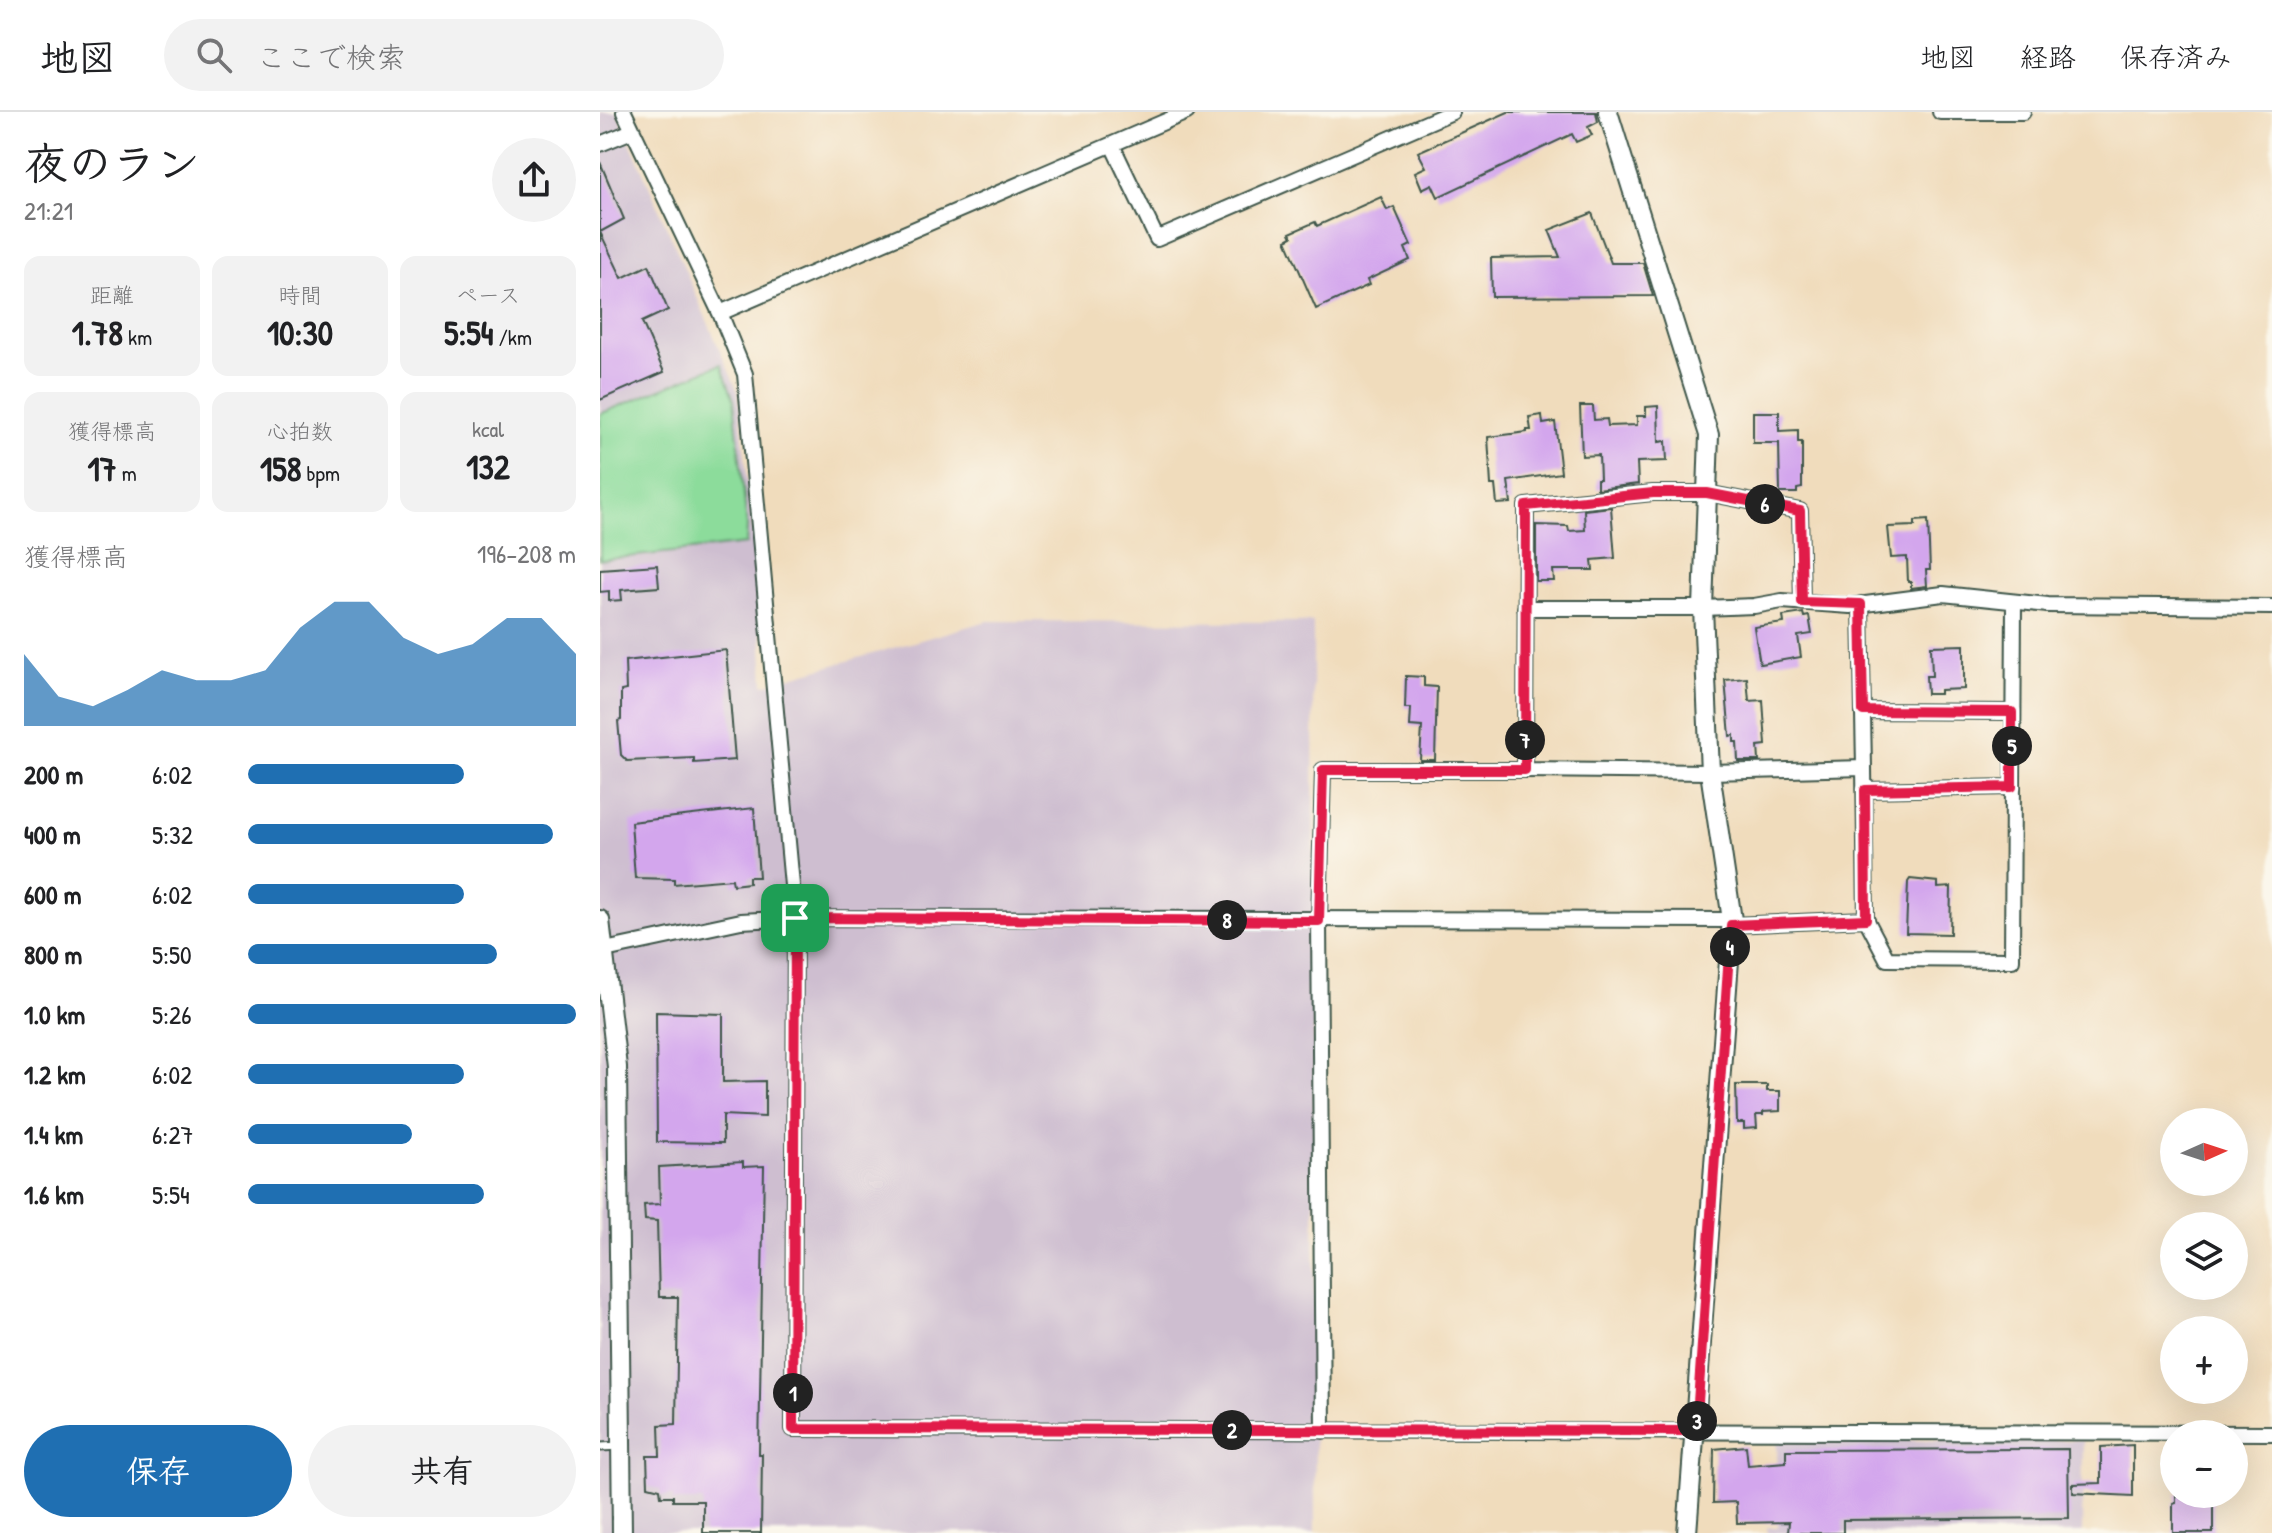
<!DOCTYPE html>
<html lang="ja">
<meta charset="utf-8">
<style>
body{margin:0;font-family:"Patrick Hand","Klee One",sans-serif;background:#f2f2f2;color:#202124;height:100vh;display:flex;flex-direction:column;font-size:30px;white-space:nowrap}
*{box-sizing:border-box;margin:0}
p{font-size:26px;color:#757577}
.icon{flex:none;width:44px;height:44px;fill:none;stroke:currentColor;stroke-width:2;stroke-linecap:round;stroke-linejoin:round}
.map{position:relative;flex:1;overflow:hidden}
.panel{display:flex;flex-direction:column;background:#fff;width:600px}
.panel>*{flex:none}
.needle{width:52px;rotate:87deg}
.controls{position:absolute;left:1560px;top:996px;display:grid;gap:16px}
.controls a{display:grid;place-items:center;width:88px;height:88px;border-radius:50%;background:#fff;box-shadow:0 8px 32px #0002;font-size:40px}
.pin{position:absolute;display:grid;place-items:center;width:68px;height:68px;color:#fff;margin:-34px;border-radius:16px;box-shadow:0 4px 12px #0006}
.km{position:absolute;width:40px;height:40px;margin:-20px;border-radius:50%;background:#222;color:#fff;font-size:22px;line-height:40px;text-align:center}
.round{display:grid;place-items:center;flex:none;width:84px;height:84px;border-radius:42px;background:#f2f2f2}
.overview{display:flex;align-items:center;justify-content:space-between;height:136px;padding:0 24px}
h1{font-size:44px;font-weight:700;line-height:60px}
.metrics{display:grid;grid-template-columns:repeat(3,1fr);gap:12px;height:136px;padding:8px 24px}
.metrics div{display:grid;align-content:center;border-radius:16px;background:#f2f2f2;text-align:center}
.metrics b{font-size:34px;font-weight:700}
.metrics small{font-size:22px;font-weight:400}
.metrics p{font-size:22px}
.chart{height:224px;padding:16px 24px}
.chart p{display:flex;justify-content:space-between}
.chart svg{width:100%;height:144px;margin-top:8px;fill:#1f6fb2;opacity:.7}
.primary-button{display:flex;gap:16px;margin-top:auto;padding:16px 24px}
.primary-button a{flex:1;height:92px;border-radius:48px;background:#1f6fb2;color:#fff;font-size:32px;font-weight:700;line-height:92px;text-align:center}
.primary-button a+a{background:#f2f2f2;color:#202124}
ul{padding:0 24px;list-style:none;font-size:26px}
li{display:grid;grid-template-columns:128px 96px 1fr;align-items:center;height:60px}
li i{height:20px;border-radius:10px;background:#1f6fb2}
header{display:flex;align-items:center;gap:48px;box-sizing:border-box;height:112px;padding:0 40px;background:#fff;border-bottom:2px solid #e0e0e0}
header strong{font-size:38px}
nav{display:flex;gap:44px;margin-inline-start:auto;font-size:28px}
.search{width:560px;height:72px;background:#f2f2f2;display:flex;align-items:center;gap:20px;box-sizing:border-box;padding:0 28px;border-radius:44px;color:#757577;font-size:30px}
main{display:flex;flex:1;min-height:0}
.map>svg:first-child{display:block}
</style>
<header>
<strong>地図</strong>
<div class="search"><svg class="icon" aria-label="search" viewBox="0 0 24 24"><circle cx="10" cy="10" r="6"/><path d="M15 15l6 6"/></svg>ここで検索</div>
<nav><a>地図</a><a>経路</a><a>保存済み</a></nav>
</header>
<main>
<section class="panel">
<div class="overview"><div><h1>夜のラン</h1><p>21:21</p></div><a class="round"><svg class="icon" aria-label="share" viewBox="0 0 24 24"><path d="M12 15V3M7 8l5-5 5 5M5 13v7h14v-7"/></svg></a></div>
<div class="metrics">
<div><p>距離</p><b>1.78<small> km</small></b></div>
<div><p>時間</p><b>10:30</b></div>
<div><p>ペース</p><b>5:54<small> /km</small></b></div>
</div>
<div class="metrics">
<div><p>獲得標高</p><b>17<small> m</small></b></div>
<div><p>心拍数</p><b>158<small> bpm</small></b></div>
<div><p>kcal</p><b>132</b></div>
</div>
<div class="chart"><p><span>獲得標高</span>196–208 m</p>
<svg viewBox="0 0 160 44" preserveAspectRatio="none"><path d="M0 44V22L10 35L20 38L30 33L40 27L50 30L60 30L70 27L80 14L90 6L100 6L110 17L120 22L130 19L140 11L150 11L160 22V44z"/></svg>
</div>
<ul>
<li><b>200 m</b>6:02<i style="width:66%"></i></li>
<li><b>400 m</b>5:32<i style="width:93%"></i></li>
<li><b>600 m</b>6:02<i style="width:66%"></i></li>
<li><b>800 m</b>5:50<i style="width:76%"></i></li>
<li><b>1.0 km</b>5:26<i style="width:100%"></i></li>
<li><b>1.2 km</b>6:02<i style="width:66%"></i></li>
<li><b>1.4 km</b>6:27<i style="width:50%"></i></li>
<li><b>1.6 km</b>5:54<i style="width:72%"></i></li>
</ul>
<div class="primary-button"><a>保存</a><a>共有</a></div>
</section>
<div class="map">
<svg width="1672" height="1421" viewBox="0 0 1672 1421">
<rect width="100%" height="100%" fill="#fbf7ec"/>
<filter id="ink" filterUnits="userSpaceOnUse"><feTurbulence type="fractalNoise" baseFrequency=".0125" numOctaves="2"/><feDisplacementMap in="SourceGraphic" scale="16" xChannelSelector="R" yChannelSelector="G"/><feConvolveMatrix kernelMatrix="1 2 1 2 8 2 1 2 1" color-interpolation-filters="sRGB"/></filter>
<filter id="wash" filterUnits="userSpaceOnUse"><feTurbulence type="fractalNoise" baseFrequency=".006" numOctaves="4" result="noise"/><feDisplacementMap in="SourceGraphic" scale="32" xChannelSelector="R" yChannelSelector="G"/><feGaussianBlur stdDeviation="1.8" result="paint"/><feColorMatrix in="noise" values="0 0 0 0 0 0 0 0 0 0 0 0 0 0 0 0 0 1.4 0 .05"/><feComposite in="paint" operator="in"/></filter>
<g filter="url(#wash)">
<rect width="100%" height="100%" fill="#f0dcbc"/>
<!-- industrial -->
<path fill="#cebed0" d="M 0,0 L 17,0 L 138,280 L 158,464 L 164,573 L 387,509 L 713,510 L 715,1421 L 0,1421 Z
M 1483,1328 L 1482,1421 L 1168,1421 L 1167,1415 L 1178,1415 L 1177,1329 Z"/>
<!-- green -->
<path fill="#8cdc9b" stroke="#568c68" stroke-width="2" d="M 121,252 L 134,288 L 147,414 L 146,432 L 0,448 L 0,302 Z"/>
<g id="blocks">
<!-- building -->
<path fill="#d3a6ed" d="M 908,0 L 996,0 L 998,10 L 988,15 L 992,23 L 976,30 L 972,22 L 838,85 L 832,72 L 822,77 L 815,60 L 826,55 L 818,40 Z
M 0,50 L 24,107 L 0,120 L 22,166 L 49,153 L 68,198 L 42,210 L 64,260 L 0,288 Z
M 781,85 L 787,98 L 794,95 L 811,133 L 805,136 L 810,148 L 767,168 L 769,173 L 716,197 L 686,128 L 692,125 L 690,121 L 715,110 L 717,114 Z
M 992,101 L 1011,151 L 1043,151 L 1053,184 L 892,185 L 891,146 L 960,145 L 949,118 Z
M 980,294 L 993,294 L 994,308 L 1007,307 L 1008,314 L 1037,313 L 1037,304 L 1046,304 L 1046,295 L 1058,294 L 1059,330 L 1066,329 L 1067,349 L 1037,350 L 1038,372 L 997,377 L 997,367 L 1000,367 L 999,343 L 982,344 Z
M 1153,300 L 1179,300 L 1179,319 L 1198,318 L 1198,330 L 1202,330 L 1202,376 L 1197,377 L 1197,381 L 1180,381 L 1179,331 L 1153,331 Z
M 942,303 L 943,312 L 955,310 L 961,361 L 908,369 L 911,391 L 897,392 L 895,373 L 891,373 L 888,325 L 927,320 L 927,318 L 931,318 L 929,305 Z
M 1011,395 L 1015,446 L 992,448 L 993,458 L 953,458 L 954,469 L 936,469 L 936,413 L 968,414 L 969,419 L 985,418 L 984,398 Z
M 1328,408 L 1330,458 L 1326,458 L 1327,474 L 1311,476 L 1311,470 L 1308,470 L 1307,445 L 1291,446 L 1288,415 L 1315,414 L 1315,409 Z
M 57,453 L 59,475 L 21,478 L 22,488 L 9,489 L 9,479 L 0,480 L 0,457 Z
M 1203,501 L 1204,505 L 1209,504 L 1212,522 L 1198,524 L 1201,545 L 1160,552 L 1154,515 L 1184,511 L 1183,504 Z
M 1364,533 L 1364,577 L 1340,578 L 1340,582 L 1327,582 L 1326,564 L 1332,564 L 1331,534 Z
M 126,538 L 135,648 L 94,651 L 94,646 L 27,649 L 21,643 L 18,609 L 21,608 L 21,579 L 26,578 L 25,549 Z
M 806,564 L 824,565 L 824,574 L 837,575 L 835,648 L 820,648 L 822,615 L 810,614 L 811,596 L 805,596 Z
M 1147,566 L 1149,589 L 1163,588 L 1166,633 L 1158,634 L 1159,649 L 1138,649 L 1137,630 L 1134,630 L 1134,623 L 1130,624 L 1125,568 Z
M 154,696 L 159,765 L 149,765 L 149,771 L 133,773 L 132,767 L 74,772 L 74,767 L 35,766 L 31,710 Z
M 1310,767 L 1338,770 L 1338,776 L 1351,775 L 1350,822 L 1306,821 L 1308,770 Z
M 56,900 L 123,902 L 123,970 L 165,969 L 165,1005 L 123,1003 L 123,1031 L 57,1030 Z
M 1136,973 L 1167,973 L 1167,979 L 1180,979 L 1180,999 L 1163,1000 L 1163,1003 L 1156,1003 L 1157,1016 L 1144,1017 L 1144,1011 L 1137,1011 Z
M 143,1050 L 143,1055 L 164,1054 L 159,1342 L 162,1342 L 161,1421 L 103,1421 L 103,1389 L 73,1389 L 73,1384 L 61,1384 L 60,1377 L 48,1374 L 47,1344 L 60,1344 L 59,1313 L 76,1312 L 78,1185 L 59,1185 L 57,1109 L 45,1108 L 44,1093 L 60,1092 L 59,1055 Z
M 1533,1333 L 1533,1384 L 1473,1381 L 1473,1372 L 1501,1371 L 1501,1335 Z
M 1146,1334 L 1148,1353 L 1186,1350 L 1186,1338 L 1468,1337 L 1469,1406 L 1243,1408 L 1243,1421 L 1188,1421 L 1189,1410 L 1137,1411 L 1136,1390 L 1113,1391 L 1114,1337 Z
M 1576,1382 L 1613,1382 L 1613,1421 L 1573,1421 L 1573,1391 L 1576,1390 Z"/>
</g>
</g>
<g filter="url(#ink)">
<use href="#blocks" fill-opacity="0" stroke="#3e5548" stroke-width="2"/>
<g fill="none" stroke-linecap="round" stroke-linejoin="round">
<!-- service casing -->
<g stroke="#3e5548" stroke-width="11">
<path id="service" d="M 0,1335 L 21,1334"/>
</g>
<!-- minor casing -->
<g stroke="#3e5548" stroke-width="18">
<path id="minor" d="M 24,0 L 120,201 L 145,262 L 195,806 L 193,1317 L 1672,1321
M 1340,0 L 1423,0
M 0,32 L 32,19
M 512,33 L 557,127 L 852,0
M 120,201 L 587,0
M 1202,490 L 1200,399 L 1107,381 L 1053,381 L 926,394 L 925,658 L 1110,660 L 1264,656 L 1261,492
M 925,496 L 1103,496 L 1154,494 L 1182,489 L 1250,494 L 1343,482 L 1448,493 L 1672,495
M 1263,599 L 1412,600
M 1264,656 L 1266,807 L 1287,847 L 1412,848 L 1414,490
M 1265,678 L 1412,675
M 1131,813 L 1266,807
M 0,839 L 141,809 L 195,806 L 1132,808
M 723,1319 L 719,809 L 723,658 L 925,658"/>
</g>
<!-- tertiary casing -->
<g stroke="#3e5548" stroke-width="22">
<path id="tertiary" d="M 1008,0 L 1109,323 L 1103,496 L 1110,660 L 1132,808 L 1087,1421
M 0,808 L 17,955 L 22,1421"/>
</g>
<!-- service -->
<use href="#service" stroke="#fff" stroke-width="7"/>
<!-- minor -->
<use href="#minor" stroke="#fff" stroke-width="14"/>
<!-- tertiary -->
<use href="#tertiary" stroke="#fff" stroke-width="18"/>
</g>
</g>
<g fill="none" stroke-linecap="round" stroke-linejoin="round" filter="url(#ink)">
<!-- route casing -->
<g stroke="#fff" stroke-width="16">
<path id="route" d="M 1053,381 L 1107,381 L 1200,399 L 1202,490 L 1261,492 L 1263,599 L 1412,600 L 1412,675 L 1265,678 L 1266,807 L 1131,813 L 1096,1319 L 193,1317 L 195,806 L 719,809 L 723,658 L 925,658 L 926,394 Z"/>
</g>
<!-- route -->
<use href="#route" stroke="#e11d48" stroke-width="10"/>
</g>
</svg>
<div class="controls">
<a><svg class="needle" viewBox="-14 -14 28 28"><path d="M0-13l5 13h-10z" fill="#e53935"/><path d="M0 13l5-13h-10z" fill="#757577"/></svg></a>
<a><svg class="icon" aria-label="layers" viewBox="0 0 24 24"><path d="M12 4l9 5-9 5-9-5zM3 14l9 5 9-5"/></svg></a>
<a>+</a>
<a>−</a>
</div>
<div class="pin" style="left:195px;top:806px;background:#1e9e55"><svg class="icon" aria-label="arrive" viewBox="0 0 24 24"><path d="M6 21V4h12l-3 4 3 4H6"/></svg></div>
<b class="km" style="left:193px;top:1281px">1</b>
<b class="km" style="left:632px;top:1318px">2</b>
<b class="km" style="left:1097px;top:1309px">3</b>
<b class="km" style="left:1130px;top:835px">4</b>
<b class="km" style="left:1412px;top:634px">5</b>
<b class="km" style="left:1165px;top:392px">6</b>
<b class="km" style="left:925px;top:628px">7</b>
<b class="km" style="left:627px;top:808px">8</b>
</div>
</main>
